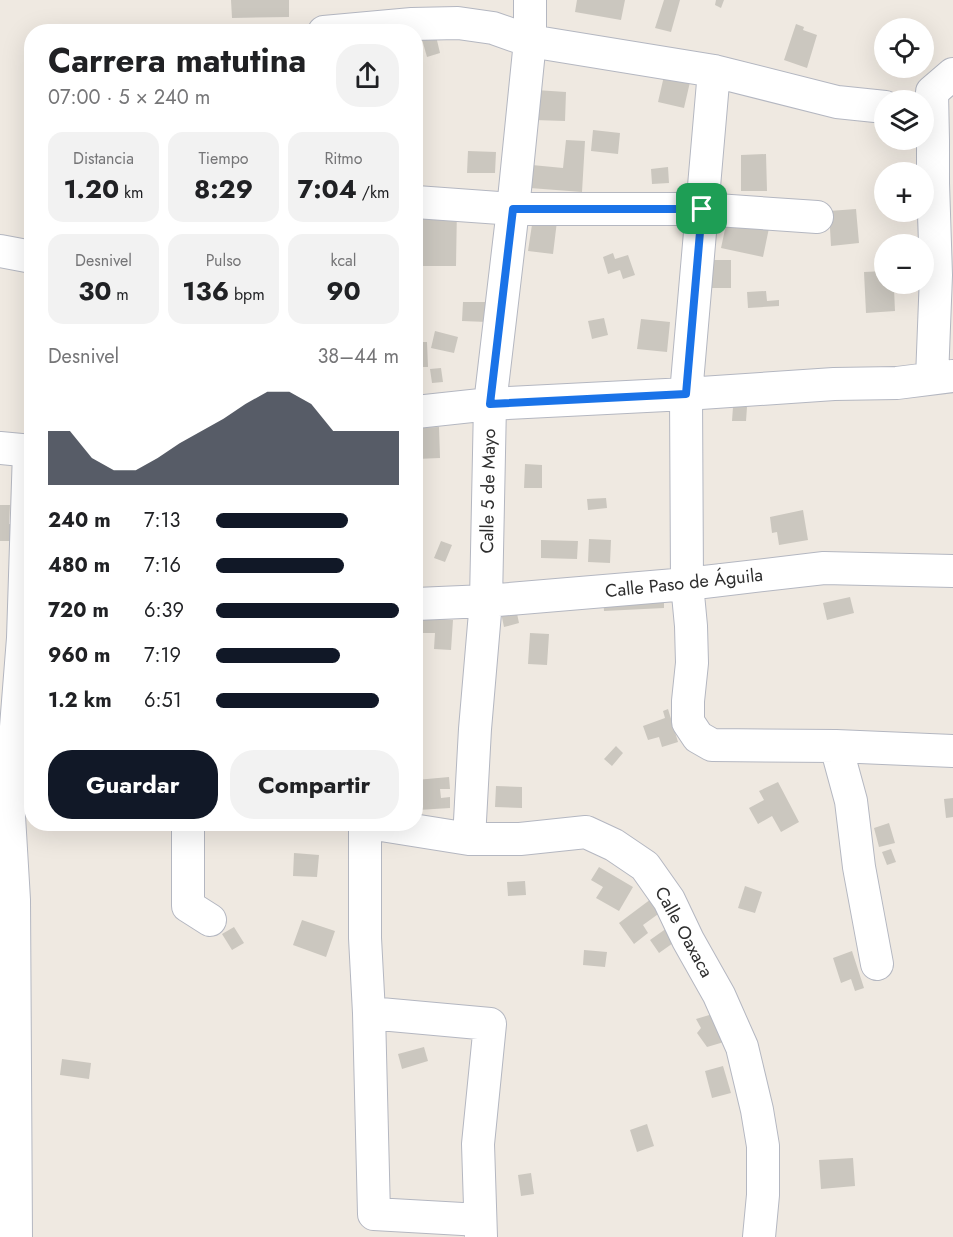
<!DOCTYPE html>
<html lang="es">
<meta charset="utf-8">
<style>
body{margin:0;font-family:Jost,sans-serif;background:#f2f2f2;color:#202124;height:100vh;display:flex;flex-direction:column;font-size:22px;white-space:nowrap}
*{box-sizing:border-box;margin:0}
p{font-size:20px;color:#757577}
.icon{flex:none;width:33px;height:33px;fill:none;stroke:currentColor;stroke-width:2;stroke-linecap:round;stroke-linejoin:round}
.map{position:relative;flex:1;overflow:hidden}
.details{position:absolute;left:24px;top:24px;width:399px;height:807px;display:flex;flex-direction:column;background:#fff;border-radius:24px;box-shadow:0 6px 24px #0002}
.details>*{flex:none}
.buttons{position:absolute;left:874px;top:18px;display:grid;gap:12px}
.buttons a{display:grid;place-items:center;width:60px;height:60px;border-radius:50%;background:#fff;box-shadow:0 6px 24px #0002;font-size:30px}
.pin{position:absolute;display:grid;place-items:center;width:51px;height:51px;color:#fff;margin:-26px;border-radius:12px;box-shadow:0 3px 9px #0006}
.round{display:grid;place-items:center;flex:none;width:63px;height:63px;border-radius:24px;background:#f2f2f2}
.headline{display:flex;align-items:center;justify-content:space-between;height:102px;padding:0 24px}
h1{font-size:33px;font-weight:700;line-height:45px}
.stats{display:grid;grid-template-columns:repeat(3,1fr);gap:9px;height:102px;padding:6px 24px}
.stats div{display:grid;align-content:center;border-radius:15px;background:#f2f2f2;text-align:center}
.stats b{font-size:26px;font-weight:700}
.stats small{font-size:16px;font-weight:400}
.stats p{font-size:16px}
.chart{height:168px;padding:12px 24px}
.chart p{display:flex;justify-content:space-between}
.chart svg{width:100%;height:108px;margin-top:6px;fill:#111827;opacity:.7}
.action{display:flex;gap:12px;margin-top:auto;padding:12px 24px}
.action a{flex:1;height:69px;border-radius:24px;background:#111827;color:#fff;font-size:24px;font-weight:700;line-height:69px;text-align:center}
.action a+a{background:#f2f2f2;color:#202124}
ul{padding:0 24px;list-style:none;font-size:20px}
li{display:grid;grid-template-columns:96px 72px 1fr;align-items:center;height:45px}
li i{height:15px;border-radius:8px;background:#111827}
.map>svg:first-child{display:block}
</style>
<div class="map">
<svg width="953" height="1237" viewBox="0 0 953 1237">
<rect width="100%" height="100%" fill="#efe9e1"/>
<!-- building -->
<path fill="#cbc7bf" d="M 231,0 L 289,0 L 289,17 L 232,18 Z
M 577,0 L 625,0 L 621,20 L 575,12 Z
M 664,0 L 680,0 L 671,32 L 655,28 Z
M 716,0 L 724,0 L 721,8 L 715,5 Z
M 796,24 L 804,27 L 803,30 L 817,35 L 807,68 L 784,60 Z
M 435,32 L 440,53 L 427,57 L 421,36 Z
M 664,76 L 690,82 L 684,108 L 658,102 Z
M 536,90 L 566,92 L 565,121 L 534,120 Z
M 593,130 L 620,133 L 618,154 L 591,151 Z
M 566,140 L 585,141 L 582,192 L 530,188 L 532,165 L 563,168 Z
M 468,151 L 496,152 L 495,173 L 467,173 Z
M 766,154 L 767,191 L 741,191 L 741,155 Z
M 668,167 L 669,183 L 652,184 L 651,169 Z
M 420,206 L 457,207 L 456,266 L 419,266 Z
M 856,209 L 859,243 L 831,246 L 829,211 Z
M 533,218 L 557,221 L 553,254 L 528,251 Z
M 727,220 L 769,228 L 763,257 L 721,248 Z
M 613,253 L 615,259 L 628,255 L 635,275 L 623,279 L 620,270 L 608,274 L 603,257 Z
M 710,260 L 731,260 L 731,288 L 710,288 Z
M 885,271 L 885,284 L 902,284 L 902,289 L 894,289 L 895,311 L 866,313 L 864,272 Z
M 766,291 L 767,301 L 779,300 L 779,306 L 748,308 L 747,292 Z
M 463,302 L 487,302 L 487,322 L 462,321 Z
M 604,318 L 608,335 L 592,339 L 588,321 Z
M 641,319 L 670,322 L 667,352 L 637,349 Z
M 435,331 L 458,337 L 454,353 L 431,348 Z
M 416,342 L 427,342 L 428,367 L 416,367 Z
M 441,368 L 443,382 L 432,383 L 430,369 Z
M 733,407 L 747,407 L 746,421 L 732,421 Z
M 439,427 L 440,458 L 416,459 L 416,428 Z
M 525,464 L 542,465 L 542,488 L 524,488 Z
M 606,498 L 607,508 L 588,510 L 587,499 Z
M 0,505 L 10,505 L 9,524 L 14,525 L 13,541 L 0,541 Z
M 803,510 L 808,540 L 779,545 L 777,532 L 772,533 L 770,517 Z
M 589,539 L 611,540 L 610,563 L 588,562 Z
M 541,540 L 578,541 L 577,559 L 541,558 Z
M 441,541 L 452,545 L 445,562 L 434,558 Z
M 664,594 L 664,608 L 604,611 L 603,597 Z
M 850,597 L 854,613 L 827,620 L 823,603 Z
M 516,609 L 519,623 L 504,627 L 501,613 Z
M 421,618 L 453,620 L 451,650 L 434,649 L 435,633 L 420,633 Z
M 530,633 L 549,634 L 547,665 L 528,664 Z
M 668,709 L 678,742 L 662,747 L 659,737 L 648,740 L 643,726 L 665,718 L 663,711 Z
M 616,746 L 623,753 L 612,766 L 604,759 Z
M 449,777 L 450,789 L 440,789 L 441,798 L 450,797 L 450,808 L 418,810 L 417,800 L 416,800 L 416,780 Z
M 778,782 L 799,822 L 781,832 L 772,816 L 758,824 L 749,808 L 764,800 L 759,791 Z
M 496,786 L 522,787 L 522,808 L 495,807 Z
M 953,798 L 953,817 L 946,818 L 944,799 Z
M 889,823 L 895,843 L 879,847 L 874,828 Z
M 891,849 L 896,862 L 887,865 L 882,852 Z
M 294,853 L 319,855 L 317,877 L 293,876 Z
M 599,867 L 633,887 L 619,911 L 596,898 L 603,887 L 591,880 Z
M 525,881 L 526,895 L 508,896 L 507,882 Z
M 745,886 L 762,892 L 755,913 L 738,908 Z
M 651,899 L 661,912 L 643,925 L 648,933 L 634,944 L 619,923 Z
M 302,920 L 335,931 L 326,957 L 293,945 Z
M 234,927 L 244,943 L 232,950 L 222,934 Z
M 667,928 L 676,941 L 659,953 L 650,940 Z
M 584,950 L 607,952 L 605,967 L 583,965 Z
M 852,951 L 864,988 L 855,991 L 851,979 L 841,983 L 833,958 Z
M 716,1013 L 724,1042 L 707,1047 L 697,1033 L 701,1028 L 696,1019 Z
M 424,1047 L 428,1061 L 402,1069 L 398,1054 Z
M 62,1059 L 91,1063 L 89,1079 L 60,1075 Z
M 723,1066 L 731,1093 L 712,1098 L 705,1071 Z
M 647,1124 L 654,1146 L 637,1152 L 630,1130 Z
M 853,1158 L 855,1186 L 821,1189 L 819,1160 Z
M 531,1173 L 534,1194 L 521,1196 L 518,1175 Z"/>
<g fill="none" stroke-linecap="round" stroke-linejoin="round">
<!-- minor casing -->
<g stroke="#b4b7c1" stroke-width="34">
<path id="minor" d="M 324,32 L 412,24 L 458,23 L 493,28 L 530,41 L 714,71 L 837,102 L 885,107
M 714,71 L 686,394 L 687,584 L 691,626 L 692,663 L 688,701 L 688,722 L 698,737 L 712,745 L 836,746 L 953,751
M 416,202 L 513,209 L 702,209 L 817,217
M 0,251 L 32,257
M 932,378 L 936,275 L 933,183 L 933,140 L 932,92 L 953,74
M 416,412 L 490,404 L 686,394 L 834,384 L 897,383 L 953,376
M 0,448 L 32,451
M 416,604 L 486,601 L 687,584 L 824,568 L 953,571
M 836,746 L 851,801 L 859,867 L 877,964
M 188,824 L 188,906 L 210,920
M 365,824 L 365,938 L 369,1013 L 374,1214 L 480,1220
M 375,824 L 469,839 L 520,839 L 586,832 L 614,845 L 645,866 L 669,900 L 688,940 L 719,995 L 742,1047 L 757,1110 L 763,1146 L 763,1195 L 759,1237
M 469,839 L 475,729 L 486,601 L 490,404 L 513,209 L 530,41 L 530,0
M 369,1013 L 490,1024 L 478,1144 L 481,1237
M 16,1237 L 14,900 L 9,816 L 23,638 L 29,451"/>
</g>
<!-- minor -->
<use href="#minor" stroke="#fff" stroke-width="32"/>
</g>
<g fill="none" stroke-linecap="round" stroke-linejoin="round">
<!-- route casing -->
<g stroke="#fff" stroke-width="12">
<path id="route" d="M 513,209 L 702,209 L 686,394 L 490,404 Z"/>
</g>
<!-- route -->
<use href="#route" stroke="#1a73e8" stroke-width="8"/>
</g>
<g text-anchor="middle" stroke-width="6" stroke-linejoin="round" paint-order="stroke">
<!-- street labels -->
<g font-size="18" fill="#2e2e2e" stroke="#fff">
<text transform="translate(488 491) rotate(-89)" y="6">Calle 5 de Mayo</text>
<text transform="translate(684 583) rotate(-6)" y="6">Calle Paso de Águila</text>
<text transform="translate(684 932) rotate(61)" y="6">Calle Oaxaca</text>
</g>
</g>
</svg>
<div class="buttons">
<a><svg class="icon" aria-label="locate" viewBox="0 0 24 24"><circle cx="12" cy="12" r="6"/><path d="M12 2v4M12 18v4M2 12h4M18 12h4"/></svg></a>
<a><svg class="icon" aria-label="layers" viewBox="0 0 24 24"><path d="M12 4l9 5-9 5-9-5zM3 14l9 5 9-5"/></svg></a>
<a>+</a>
<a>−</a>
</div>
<div class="pin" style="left:702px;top:209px;background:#1e9e55"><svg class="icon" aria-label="arrive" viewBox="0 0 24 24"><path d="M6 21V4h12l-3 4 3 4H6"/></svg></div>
<section class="details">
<div class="headline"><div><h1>Carrera matutina</h1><p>07:00 · 5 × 240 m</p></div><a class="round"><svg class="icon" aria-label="share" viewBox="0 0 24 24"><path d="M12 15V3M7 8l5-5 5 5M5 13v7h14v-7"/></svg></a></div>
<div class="stats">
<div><p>Distancia</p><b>1.20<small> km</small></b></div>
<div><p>Tiempo</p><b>8:29</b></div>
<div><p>Ritmo</p><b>7:04<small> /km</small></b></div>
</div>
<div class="stats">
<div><p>Desnivel</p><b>30<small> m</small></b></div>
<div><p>Pulso</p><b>136<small> bpm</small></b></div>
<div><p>kcal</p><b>90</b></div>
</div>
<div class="chart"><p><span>Desnivel</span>38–44 m</p>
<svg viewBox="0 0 160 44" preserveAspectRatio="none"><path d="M0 44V22L10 22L20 33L30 38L40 38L50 33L60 27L70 22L80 17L90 11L100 6L110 6L120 11L130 22L140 22L150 22L160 22V44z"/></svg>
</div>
<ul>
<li><b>240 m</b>7:13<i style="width:72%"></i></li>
<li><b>480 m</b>7:16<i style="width:70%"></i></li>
<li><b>720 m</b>6:39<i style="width:100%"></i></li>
<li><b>960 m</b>7:19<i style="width:68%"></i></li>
<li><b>1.2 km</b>6:51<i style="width:89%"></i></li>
</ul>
<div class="action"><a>Guardar</a><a>Compartir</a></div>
</section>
</div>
